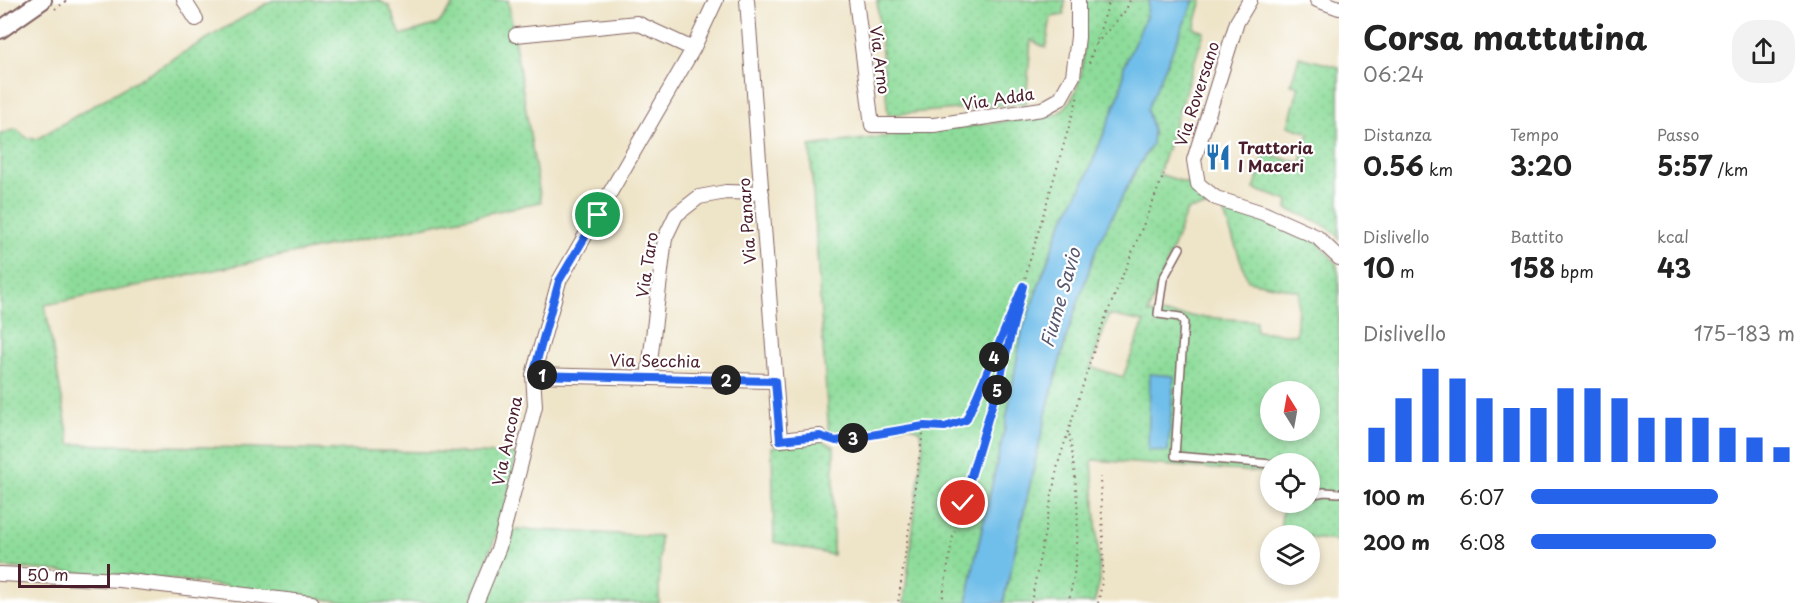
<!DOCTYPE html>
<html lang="it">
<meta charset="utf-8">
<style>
body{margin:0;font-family:"Playpen Sans",sans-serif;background:#f2f2f2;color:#222;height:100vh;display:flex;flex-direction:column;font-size:22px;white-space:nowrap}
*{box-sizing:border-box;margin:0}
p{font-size:20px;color:#767676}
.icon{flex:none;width:33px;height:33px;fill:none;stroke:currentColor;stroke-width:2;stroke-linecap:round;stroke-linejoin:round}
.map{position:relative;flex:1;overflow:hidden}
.panel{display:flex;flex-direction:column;background:#fff;width:480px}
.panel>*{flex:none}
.needle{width:39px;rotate:349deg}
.buttons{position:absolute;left:1260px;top:381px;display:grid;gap:12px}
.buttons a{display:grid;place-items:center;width:60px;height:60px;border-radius:50%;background:#fff;box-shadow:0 3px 9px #0003;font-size:30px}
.scale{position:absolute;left:18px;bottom:15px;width:92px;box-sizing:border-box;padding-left:6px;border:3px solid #4a1f2b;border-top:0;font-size:16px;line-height:21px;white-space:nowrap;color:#4a1f2b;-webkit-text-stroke:4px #fff;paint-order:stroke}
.pin{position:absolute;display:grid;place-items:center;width:51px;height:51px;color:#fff;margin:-26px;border:3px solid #fff;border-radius:50%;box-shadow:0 2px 6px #0007}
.km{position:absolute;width:30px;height:30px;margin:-15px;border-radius:50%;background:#222;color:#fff;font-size:16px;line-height:30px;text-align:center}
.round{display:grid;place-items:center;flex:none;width:63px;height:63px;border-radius:24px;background:#f2f2f2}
.summary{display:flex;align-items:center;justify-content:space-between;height:102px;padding:0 24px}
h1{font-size:33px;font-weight:700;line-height:45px}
.metrics{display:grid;grid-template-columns:repeat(3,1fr);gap:9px;height:102px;padding:6px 24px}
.metrics div{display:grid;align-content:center}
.metrics b{font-size:26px;font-weight:700}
.metrics small{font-size:16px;font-weight:400}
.metrics p{font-size:16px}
.chart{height:168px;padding:12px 24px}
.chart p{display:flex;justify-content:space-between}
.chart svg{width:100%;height:108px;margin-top:6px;stroke:#2563eb;stroke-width:6}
ul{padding:0 24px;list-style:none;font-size:20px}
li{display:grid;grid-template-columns:96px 72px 1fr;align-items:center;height:45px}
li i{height:15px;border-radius:8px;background:#2563eb}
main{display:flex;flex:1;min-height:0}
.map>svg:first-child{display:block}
</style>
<main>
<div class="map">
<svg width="1339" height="603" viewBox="0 0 1339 603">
<defs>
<pattern id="grass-dots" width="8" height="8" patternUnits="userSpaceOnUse" patternTransform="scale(1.5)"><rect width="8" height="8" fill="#8ddc9a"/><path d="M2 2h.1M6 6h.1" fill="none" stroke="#7bbc85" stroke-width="1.8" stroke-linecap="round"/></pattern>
</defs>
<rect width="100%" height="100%" fill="#fff"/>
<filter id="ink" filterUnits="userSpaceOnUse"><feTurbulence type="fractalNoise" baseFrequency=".0167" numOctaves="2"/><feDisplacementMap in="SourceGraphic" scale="12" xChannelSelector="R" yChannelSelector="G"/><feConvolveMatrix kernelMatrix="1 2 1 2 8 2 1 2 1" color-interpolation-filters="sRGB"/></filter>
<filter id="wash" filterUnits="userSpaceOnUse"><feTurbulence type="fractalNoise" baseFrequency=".008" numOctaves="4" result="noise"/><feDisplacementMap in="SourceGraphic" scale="24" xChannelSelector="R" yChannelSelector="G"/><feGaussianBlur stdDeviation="1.35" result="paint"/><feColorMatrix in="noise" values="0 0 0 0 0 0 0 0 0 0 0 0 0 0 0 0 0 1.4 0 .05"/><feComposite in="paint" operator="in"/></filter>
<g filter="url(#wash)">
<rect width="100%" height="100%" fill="#eee4c8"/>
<!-- grass -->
<path fill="url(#grass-dots)" stroke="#6c7e62" stroke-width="1.5" fill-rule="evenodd" d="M 273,0 L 378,0 L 389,6 L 401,35 L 438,24 L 457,0 L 508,0 L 541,202 L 45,305 L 70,444 L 516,454 C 509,505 489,555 471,603 L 353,603 L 170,579 L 0,567 L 0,134 L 16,129 L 27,138 L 37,139 Z
M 877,0 L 1065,0 L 1064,15 L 1051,17 L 1046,48 L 1031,40 L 1026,103 L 888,115 Z
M 1084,0 L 1149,0 L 1146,17 L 1124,66 L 1121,90 L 1087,176 L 1060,227 L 1022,331 L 1005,427 L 974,564 L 967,603 L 904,603 L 923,443 L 919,430 L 908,425 L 837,439 L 829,437 L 810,146 L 1055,115 C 1090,97 1084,34 1084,0 Z
M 1194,0 L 1202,0 L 1194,28 L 1204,32 L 1159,174 L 1193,185 L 1206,207 L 1187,210 L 1148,313 L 1256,321 L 1256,331 L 1296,335 L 1299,291 L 1248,281 L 1221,205 L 1225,205 L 1316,240 L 1336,263 L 1339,276 L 1339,541 L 1310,538 L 1310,536 L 1280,535 L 1283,503 L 1310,502 L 1310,464 L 1270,464 L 1270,473 L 1092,460 L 1100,581 L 1094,603 L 1003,603 L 1049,401 L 1067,335 L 1097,246 L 1137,168 L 1152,144 L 1153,130 L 1146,110 ZM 1109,315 L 1144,322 L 1123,377 L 1091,367 ZM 1270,392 L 1310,392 L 1310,430 L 1270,430 Z
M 1299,57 L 1339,67 L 1339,238 C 1328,223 1303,216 1287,209 L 1288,201 L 1254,189 L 1265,154 L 1301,163 L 1309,133 L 1288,126 L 1299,86 L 1291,84 Z
M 820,440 L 834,446 L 833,555 L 774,542 L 772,447 Z
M 515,529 L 660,536 L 659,603 L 485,603 Z"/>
<!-- water -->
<path fill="#70beea" stroke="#5d6e8a" stroke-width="1.5" d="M 1149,0 L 1194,0 L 1147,110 L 1153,130 L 1152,144 L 1137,168 L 1097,246 L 1067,335 L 1049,401 L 1003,603 L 967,603 L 974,564 L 1005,427 L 1022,331 L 1060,227 L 1087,176 L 1121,90 L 1124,66 L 1146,17 Z
M 1150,374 L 1174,376 L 1168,452 L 1148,450 Z"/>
</g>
<g filter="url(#ink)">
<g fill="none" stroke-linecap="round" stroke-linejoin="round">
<!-- service casing -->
<g stroke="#836462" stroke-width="10">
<path id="service" d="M 1180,248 L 1163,279 L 1158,314 L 1180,317 L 1184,322 L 1175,456 L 1272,464
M 1310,495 L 1324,492 L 1339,493"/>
</g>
<!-- minor casing -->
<g stroke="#836462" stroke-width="16">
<path id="minor" d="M 184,0 L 196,19
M 747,0 L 780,440 L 820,436
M 856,0 L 872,125 L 934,125 L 1042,109 L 1060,99 L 1073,76 L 1078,37 L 1078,0
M 1250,0 L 1237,22 L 1194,160 L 1198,184 L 1216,198 L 1263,213 L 1317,237 L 1339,258
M 1317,0 L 1339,8
M 516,35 L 637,23 L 693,49
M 533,375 L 775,381
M 648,378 L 665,238 L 676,215 L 699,197 L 726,192 L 762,193
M 0,574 L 120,580 L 312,603
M 476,603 L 499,547 L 519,471 L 535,406 L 533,375 L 559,281 L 693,49 L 716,0"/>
</g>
<!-- tertiary casing -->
<g stroke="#836462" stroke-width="20">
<path id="tertiary" d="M 0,30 L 43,0"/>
</g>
<!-- path -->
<path stroke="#836462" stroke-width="2" stroke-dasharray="1.5 4.5" stroke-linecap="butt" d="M 55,9 L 68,0
M 1096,44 L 1126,10 L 1130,0
M 1089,63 L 1110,0
M 924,426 L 945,427 L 966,420 L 977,398 L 1020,295
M 831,440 L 836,441 L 924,426 L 898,603
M 942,603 L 952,540 L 1001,375 L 1028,267 L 1078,96
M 1031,603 L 1058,464 L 1100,331 L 1164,174
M 1068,603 C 1083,546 1078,489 1069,432
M 1098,603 C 1108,562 1101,519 1100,477"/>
<!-- service -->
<use href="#service" stroke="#fff" stroke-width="7"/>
<!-- minor -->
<use href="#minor" stroke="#fff" stroke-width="14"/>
<!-- tertiary -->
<use href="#tertiary" stroke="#fff" stroke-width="16"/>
</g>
</g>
<g fill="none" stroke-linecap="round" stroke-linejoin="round" filter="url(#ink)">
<!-- route casing -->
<g stroke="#fff" stroke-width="12">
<path id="route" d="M 598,215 L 559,281 L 533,375 L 775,381 L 780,440 L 820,436 L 836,441 L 924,426 L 945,427 L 966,420 L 976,398 L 1023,286 L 1001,375 L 963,503"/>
</g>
<!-- route -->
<use href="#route" stroke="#2563eb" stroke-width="8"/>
</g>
<!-- icons -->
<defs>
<g id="restaurant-bare" transform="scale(2.07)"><path d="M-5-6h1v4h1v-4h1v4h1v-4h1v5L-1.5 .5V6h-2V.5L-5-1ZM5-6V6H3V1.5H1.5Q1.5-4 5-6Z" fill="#1f6fb2" stroke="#fff" stroke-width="2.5" paint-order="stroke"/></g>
</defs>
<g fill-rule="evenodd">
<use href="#restaurant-bare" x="1218" y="157"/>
</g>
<g text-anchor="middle" stroke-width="4.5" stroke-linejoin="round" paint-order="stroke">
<!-- street labels -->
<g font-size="16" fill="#4a1f2b" stroke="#fff">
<text transform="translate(880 60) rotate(83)" y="6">Via Arno</text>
<text transform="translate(1197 94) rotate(-72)" y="6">Via Roversano</text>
<text transform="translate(998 99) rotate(-9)" y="6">Via Adda</text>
<text transform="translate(747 221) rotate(-94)" y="6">Via Panaro</text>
<text transform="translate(647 265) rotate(-81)" y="6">Via Taro</text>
<text transform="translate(655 361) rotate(1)" y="6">Via Secchia</text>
<text transform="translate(507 441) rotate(-78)" y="6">Via Ancona</text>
</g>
<!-- poi labels -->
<g font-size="16" font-weight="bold" fill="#4a1f2b" stroke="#fff" text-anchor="start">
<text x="1238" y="154">Trattoria<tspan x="1238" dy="18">I Maceri</tspan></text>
</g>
<!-- water labels -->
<g font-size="18" font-style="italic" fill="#57576e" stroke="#fff">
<text transform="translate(1061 298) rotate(-74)" y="6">Fiume Savio</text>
</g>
</g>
</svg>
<div class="buttons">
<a><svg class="needle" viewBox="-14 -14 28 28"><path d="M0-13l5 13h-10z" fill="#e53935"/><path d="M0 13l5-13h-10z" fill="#767676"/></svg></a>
<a><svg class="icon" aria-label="locate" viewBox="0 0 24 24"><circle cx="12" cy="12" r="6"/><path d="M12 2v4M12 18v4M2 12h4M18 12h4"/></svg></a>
<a><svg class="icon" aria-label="layers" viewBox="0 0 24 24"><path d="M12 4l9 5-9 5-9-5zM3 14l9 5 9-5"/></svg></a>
</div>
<div class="scale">50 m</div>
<div class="pin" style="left:598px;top:215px;background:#1e9e55"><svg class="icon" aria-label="arrive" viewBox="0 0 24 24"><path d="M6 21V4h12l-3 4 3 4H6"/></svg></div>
<div class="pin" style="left:963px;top:503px;background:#d93025"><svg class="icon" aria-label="check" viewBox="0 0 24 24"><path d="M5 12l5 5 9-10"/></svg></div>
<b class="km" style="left:542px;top:375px">1</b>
<b class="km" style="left:726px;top:380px">2</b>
<b class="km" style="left:853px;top:438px">3</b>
<b class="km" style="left:994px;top:357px">4</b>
<b class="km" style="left:997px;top:390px">5</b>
</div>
<section class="panel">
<div class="summary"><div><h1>Corsa mattutina</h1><p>06:24</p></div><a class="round"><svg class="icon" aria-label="share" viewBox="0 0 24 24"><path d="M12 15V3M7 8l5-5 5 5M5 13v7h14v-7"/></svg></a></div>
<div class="metrics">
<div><p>Distanza</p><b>0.56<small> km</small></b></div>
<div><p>Tempo</p><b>3:20</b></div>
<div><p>Passo</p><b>5:57<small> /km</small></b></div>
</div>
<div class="metrics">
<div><p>Dislivello</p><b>10<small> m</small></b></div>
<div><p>Battito</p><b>158<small> bpm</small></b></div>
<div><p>kcal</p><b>43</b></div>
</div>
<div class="chart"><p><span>Dislivello</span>175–183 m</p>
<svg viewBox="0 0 160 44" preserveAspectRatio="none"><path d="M5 44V30M15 44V18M25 44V6M35 44V10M45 44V18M55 44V22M65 44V22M75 44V14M85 44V14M95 44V18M105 44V26M115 44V26M125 44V26M135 44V30M145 44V34M155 44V38"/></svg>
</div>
<ul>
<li><b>100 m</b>6:07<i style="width:71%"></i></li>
<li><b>200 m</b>6:08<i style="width:70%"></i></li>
</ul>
</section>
</main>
